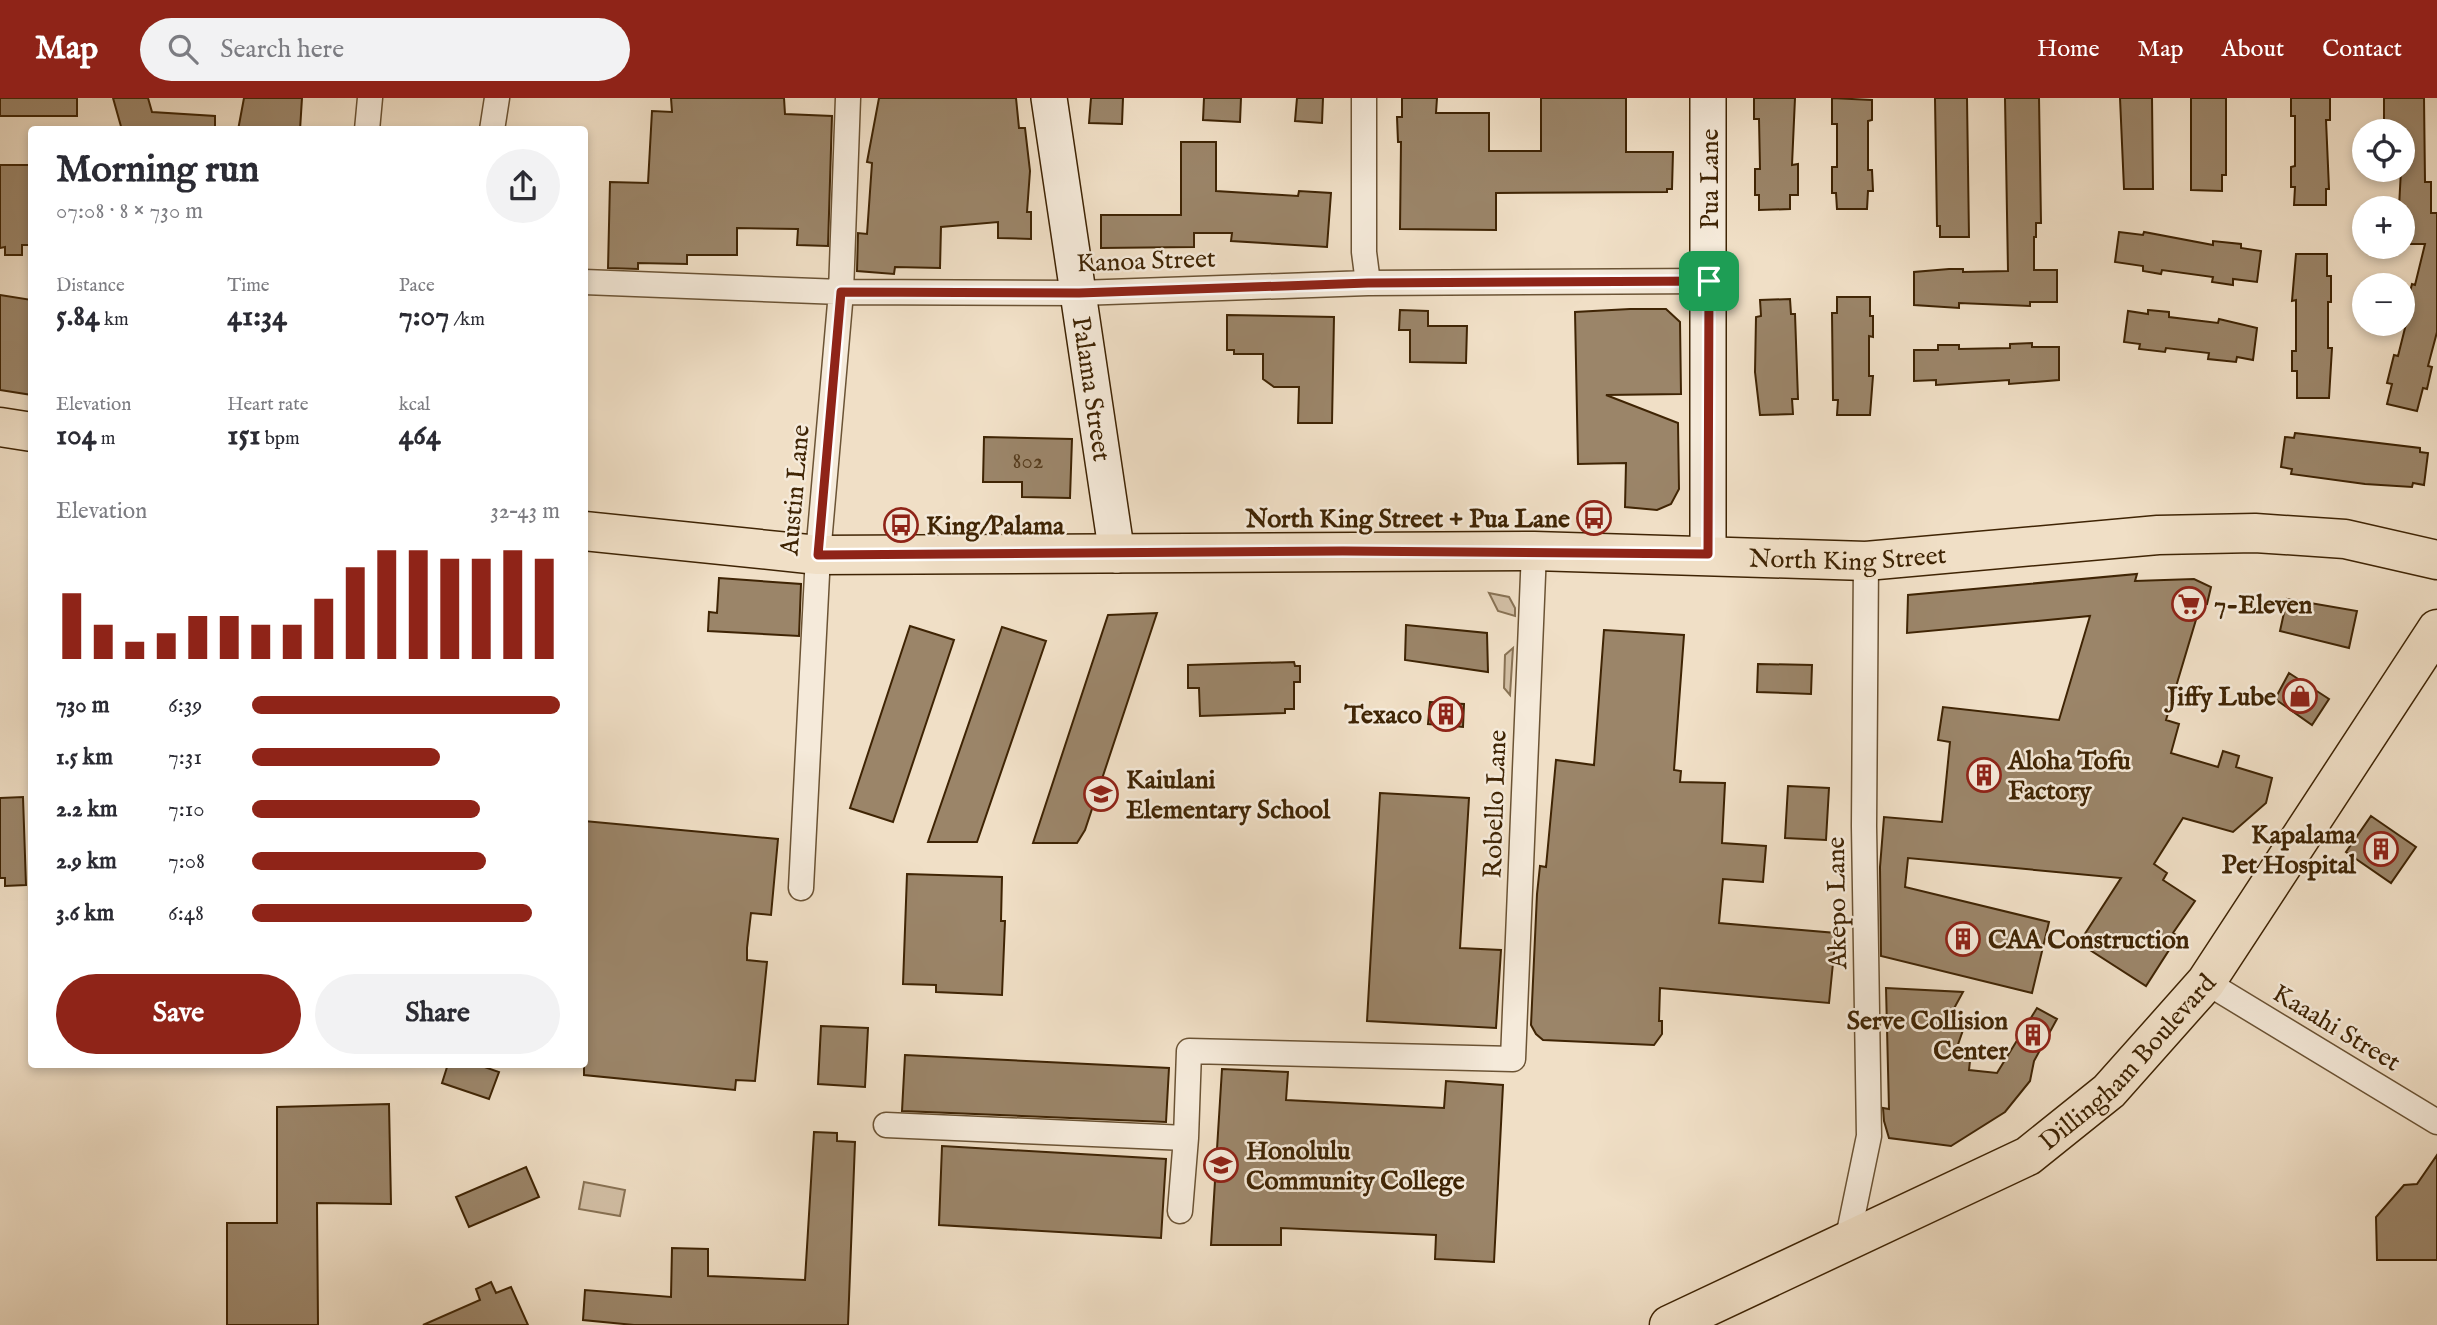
<!DOCTYPE html>
<meta charset="utf-8">
<style>
body{margin:0;font-family:"IM FELL English",serif;background:#f2f2f3;color:#2b2b33;height:100vh;display:flex;flex-direction:column;font-size:26px;white-space:nowrap}
*{box-sizing:border-box;margin:0}
p{font-size:23px;color:#7c7c81}
.icon{flex:none;width:38px;height:38px;fill:none;stroke:currentColor;stroke-width:2;stroke-linecap:round;stroke-linejoin:round}
.map{position:relative;flex:1;overflow:hidden}
.details{position:absolute;left:28px;top:28px;width:560px;height:942px;display:flex;flex-direction:column;background:#fff;border-radius:7px;box-shadow:0 4px 10px #0003}
.details>*{flex:none}
.controls{position:absolute;left:2352px;top:21px;display:grid;gap:14px}
.controls a{display:grid;place-items:center;width:63px;height:63px;border-radius:50%;background:#fff;box-shadow:0 4px 10px #0003;font-size:35px}
.pin{position:absolute;display:grid;place-items:center;width:60px;height:60px;color:#fff;margin:-30px;border-radius:14px;box-shadow:0 4px 10px #0006}
.round{display:grid;place-items:center;flex:none;width:74px;height:74px;border-radius:37px;background:#f2f2f3}
.headline{display:flex;align-items:center;justify-content:space-between;height:119px;padding:0 28px}
h1{font-size:38px;font-weight:700;line-height:52px}
.stats{display:grid;grid-template-columns:repeat(3,1fr);gap:10px;height:119px;padding:7px 28px}
.stats div{display:grid;align-content:center}
.stats b{font-size:30px;font-weight:700}
.stats small{font-size:19px;font-weight:400}
.stats p{font-size:19px}
.chart{height:196px;padding:14px 28px}
.chart p{display:flex;justify-content:space-between}
.chart svg{width:100%;height:126px;margin-top:7px;stroke:#8f2418;stroke-width:6}
.cta{display:flex;gap:14px;margin-top:auto;padding:14px 28px}
.cta a{flex:1;height:80px;border-radius:42px;background:#8f2418;color:#fff;font-size:28px;font-weight:700;line-height:80px;text-align:center}
.cta a+a{background:#f2f2f3;color:#2b2b33}
ul{padding:0 28px;list-style:none;font-size:23px}
li{display:grid;grid-template-columns:112px 84px 1fr;align-items:center;height:52px}
li i{height:18px;border-radius:9px;background:#8f2418}
header{display:flex;align-items:center;gap:42px;box-sizing:border-box;height:98px;padding:0 35px;background:#8f2418;color:#fff}
header strong{font-size:33px}
nav{display:flex;gap:38px;margin-inline-start:auto;font-size:24px}
.search{width:490px;height:63px;background:#f2f2f3;display:flex;align-items:center;gap:18px;box-sizing:border-box;padding:0 24px;border-radius:38px;color:#7c7c81;font-size:26px}
.map>svg:first-child{display:block}
</style>
<header>
<strong>Map</strong>
<div class="search"><svg class="icon" aria-label="search" viewBox="0 0 24 24"><circle cx="10" cy="10" r="6"/><path d="M15 15l6 6"/></svg>Search here</div>
<nav><a>Home</a><a>Map</a><a>About</a><a>Contact</a></nav>
</header>
<div class="map">
<svg width="2437" height="1227" viewBox="0 0 2437 1227">
<rect width="100%" height="100%" fill="#f0dfc6"/>
<filter id="stains"><feTurbulence type="fractalNoise" baseFrequency=".00286" numOctaves="4"/><feColorMatrix values="0 0 0 0 .2 0 0 0 0 .09 0 0 0 0 .02 0 0 0 .5 -.17"/></filter>
<radialGradient id="worn" r=".72"><stop offset=".6" stop-color="#630" stop-opacity="0"/><stop offset="1" stop-color="#630" stop-opacity=".3"/></radialGradient>
<!-- green -->
<path fill="#d2bfa5" stroke="#887254" stroke-width="2" d="M 1489,495 L 1509,499 L 1515,510 L 1515,518 L 1498,513 Z
M 1513,550 L 1510,597 L 1504,590 L 1505,557 Z
M 584,1084 L 625,1092 L 620,1118 L 579,1111 Z"/>
<!-- building -->
<path fill="#9b8569" stroke="#3f2404" stroke-width="2" d="M 0,0 L 77,0 L 77,18 L 0,18 Z
M 113,0 L 148,0 L 152,14 L 215,18 L 215,32 L 122,32 Z
M 244,0 L 302,0 L 300,32 L 238,32 Z
M 671,0 L 784,0 L 785,16 L 832,18 L 828,148 L 797,147 L 798,131 L 737,130 L 737,157 L 687,157 L 687,166 L 638,165 L 638,171 L 608,170 L 610,84 L 648,85 L 652,13 L 672,14 Z
M 879,0 L 1016,0 L 1019,30 L 1025,30 L 1030,73 L 1027,114 L 1031,114 L 1031,141 L 998,140 L 998,124 L 941,129 L 940,170 L 895,169 L 894,176 L 857,173 L 858,135 L 867,136 L 872,65 L 867,64 Z
M 1091,0 L 1123,0 L 1122,26 L 1089,25 Z
M 1204,0 L 1241,0 L 1240,24 L 1203,22 Z
M 1297,0 L 1323,0 L 1322,25 L 1295,23 Z
M 1402,0 L 1437,0 L 1436,15 L 1489,15 L 1489,53 L 1541,53 L 1541,0 L 1626,0 L 1626,54 L 1673,54 L 1672,91 L 1667,91 L 1667,94 L 1496,95 L 1496,132 L 1400,131 L 1401,44 L 1398,44 L 1397,19 L 1402,19 Z
M 1754,0 L 1795,0 L 1792,67 L 1798,66 L 1798,97 L 1790,97 L 1790,111 L 1759,112 L 1759,97 L 1755,97 L 1755,71 L 1760,71 L 1759,21 L 1754,21 Z
M 1832,0 L 1872,2 L 1872,22 L 1868,23 L 1868,72 L 1872,72 L 1873,93 L 1868,93 L 1867,111 L 1837,111 L 1836,95 L 1832,95 L 1832,69 L 1837,69 L 1837,26 L 1832,26 Z
M 1935,0 L 1967,0 L 1969,139 L 1940,139 L 1940,128 L 1937,128 Z
M 2005,0 L 2039,0 L 2041,125 L 2036,125 L 2036,139 L 2034,139 L 2034,172 L 2057,172 L 2057,204 L 2030,204 L 2030,208 L 1959,205 L 1959,210 L 1914,207 L 1914,174 L 1949,171 L 1963,171 L 1963,174 L 2008,173 Z
M 2120,0 L 2152,0 L 2153,91 L 2124,91 Z
M 2191,0 L 2226,0 L 2226,77 L 2222,77 L 2222,93 L 2191,92 Z
M 2291,0 L 2330,0 L 2330,22 L 2326,22 L 2329,91 L 2326,91 L 2326,107 L 2294,107 L 2295,89 L 2291,89 L 2291,69 L 2295,68 L 2295,18 L 2291,18 Z
M 2384,0 L 2424,0 L 2425,84 L 2431,84 L 2431,115 L 2437,115 L 2437,234 L 2428,268 L 2432,269 L 2427,291 L 2423,290 L 2417,313 L 2387,306 L 2392,286 L 2387,285 L 2394,257 L 2398,258 L 2408,218 L 2404,217 L 2412,186 L 2415,187 L 2425,146 L 2403,146 L 2403,110 L 2399,110 L 2403,33 L 2384,33 Z
M 1181,44 L 1216,44 L 1216,93 L 1298,98 L 1299,93 L 1331,95 L 1327,149 L 1231,143 L 1232,135 L 1194,135 L 1194,149 L 1101,150 L 1101,117 L 1181,117 Z
M 0,67 L 32,67 L 32,147 L 22,147 L 22,157 L 5,157 L 5,149 L 0,150 Z
M 2119,134 L 2143,137 L 2144,134 L 2213,147 L 2213,143 L 2241,146 L 2241,150 L 2261,153 L 2257,184 L 2233,181 L 2233,187 L 2212,184 L 2213,179 L 2162,172 L 2161,176 L 2143,173 L 2143,168 L 2115,164 Z
M 2296,156 L 2327,156 L 2327,178 L 2331,178 L 2331,204 L 2328,204 L 2328,250 L 2332,250 L 2329,300 L 2297,300 L 2297,273 L 2292,273 L 2292,253 L 2296,253 L 2296,202 L 2292,203 Z
M 0,197 L 32,202 L 32,297 L 0,292 Z
M 1837,199 L 1870,199 L 1870,218 L 1873,218 L 1873,239 L 1869,238 L 1869,278 L 1873,278 L 1870,317 L 1837,317 L 1838,302 L 1833,302 L 1832,215 L 1837,215 Z
M 1790,201 L 1791,216 L 1795,216 L 1798,301 L 1792,301 L 1793,316 L 1760,317 L 1755,274 L 1756,219 L 1761,218 L 1760,202 Z
M 1630,211 L 1666,211 L 1680,224 L 1681,296 L 1606,297 L 1678,325 L 1679,391 L 1671,406 L 1657,412 L 1625,409 L 1626,365 L 1578,366 L 1575,214 Z
M 1400,212 L 1428,213 L 1428,228 L 1467,228 L 1466,265 L 1410,264 L 1410,232 L 1399,232 Z
M 2148,212 L 2169,214 L 2169,219 L 2218,225 L 2219,221 L 2257,230 L 2253,262 L 2237,259 L 2236,264 L 2208,261 L 2209,255 L 2166,250 L 2165,254 L 2139,251 L 2140,246 L 2124,244 L 2128,213 L 2148,216 Z
M 1227,217 L 1334,219 L 1332,325 L 1298,325 L 1299,289 L 1274,289 L 1263,281 L 1263,256 L 1234,256 L 1234,252 L 1227,252 Z
M 2032,245 L 2032,249 L 2059,249 L 2059,282 L 2009,286 L 2009,282 L 1936,287 L 1936,282 L 1914,283 L 1914,252 L 1938,252 L 1938,247 L 1959,247 L 1959,251 L 2010,250 L 2010,246 Z
M 2295,335 L 2420,350 L 2420,354 L 2428,355 L 2424,387 L 2413,385 L 2412,389 L 2365,386 L 2291,376 L 2292,371 L 2281,369 L 2285,339 L 2294,340 Z
M 984,339 L 1072,341 L 1070,400 L 1022,399 L 1022,384 L 983,384 Z
M 2137,476 L 2135,483 L 2194,481 L 2211,489 L 2207,506 L 2201,505 L 2166,622 L 2179,626 L 2171,655 L 2218,669 L 2223,653 L 2239,658 L 2236,669 L 2272,680 L 2266,705 L 2233,734 L 2183,720 L 2154,766 L 2167,775 L 2163,782 L 2195,803 L 2173,835 L 2178,838 L 2146,888 L 2079,845 L 2121,780 L 1908,760 L 1905,789 L 2049,824 L 2032,895 L 1881,858 L 1880,769 L 1884,719 L 1942,724 L 1950,644 L 1938,642 L 1943,609 L 2059,622 L 2090,518 L 1907,535 L 1908,497 Z
M 719,480 L 801,486 L 799,538 L 708,533 L 709,514 L 717,515 Z
M 2287,501 L 2357,513 L 2349,550 L 2280,533 Z
M 1157,515 L 1085,732 L 1077,745 L 1033,745 L 1108,517 Z
M 1406,527 L 1487,535 L 1488,574 L 1405,562 Z
M 910,528 L 954,542 L 893,724 L 850,710 Z
M 1002,529 L 1046,543 L 977,744 L 928,744 Z
M 1604,532 L 1684,537 L 1674,672 L 1681,673 L 1680,684 L 1725,685 L 1722,745 L 1766,748 L 1763,784 L 1723,781 L 1719,825 L 1836,835 L 1829,905 L 1660,890 L 1659,923 L 1662,923 L 1662,936 L 1654,947 L 1543,942 L 1536,936 L 1531,927 L 1537,796 L 1540,768 L 1546,769 L 1556,662 L 1594,667 Z
M 1294,564 L 1295,568 L 1300,568 L 1300,584 L 1294,584 L 1294,611 L 1285,611 L 1285,615 L 1200,618 L 1199,590 L 1188,590 L 1188,567 Z
M 1758,566 L 1812,567 L 1811,596 L 1757,594 Z
M 2289,575 L 2329,601 L 2312,627 L 2275,601 Z
M 1430,604 L 1464,606 L 1463,629 L 1428,626 Z
M 1788,688 L 1829,690 L 1826,742 L 1785,740 Z
M 1380,695 L 1469,700 L 1460,850 L 1501,852 L 1496,930 L 1367,923 Z
M 23,699 L 26,787 L 5,788 L 5,780 L 0,780 L 0,700 Z
M 2371,718 L 2416,749 L 2391,785 L 2346,754 Z
M 584,723 L 778,741 L 771,817 L 751,815 L 747,850 L 747,862 L 767,864 L 755,983 L 736,982 L 735,992 L 584,977 Z
M 907,776 L 1002,779 L 1001,823 L 1005,823 L 1002,897 L 936,894 L 936,887 L 903,886 Z
M 1886,890 L 1963,894 L 1946,925 L 1963,932 L 1953,961 L 1970,963 L 1969,972 L 1997,975 L 2037,910 L 2057,921 L 2034,963 L 2030,983 L 2005,1014 L 1951,1048 L 1889,1040 L 1884,1023 L 1883,1010 L 1889,1011 Z
M 821,928 L 868,930 L 865,989 L 818,986 Z
M 905,957 L 1169,970 L 1166,1024 L 902,1013 Z
M 448,966 L 476,966 L 499,974 L 489,1001 L 442,985 Z
M 1222,971 L 1288,974 L 1286,1002 L 1444,1010 L 1446,983 L 1503,987 L 1494,1164 L 1435,1161 L 1436,1137 L 1281,1130 L 1281,1147 L 1211,1147 Z
M 389,1006 L 391,1106 L 317,1105 L 318,1227 L 227,1227 L 227,1125 L 277,1125 L 277,1009 Z
M 814,1034 L 837,1035 L 837,1043 L 855,1044 L 848,1227 L 634,1227 L 583,1222 L 585,1192 L 671,1199 L 672,1150 L 708,1151 L 708,1178 L 805,1182 Z
M 942,1048 L 1166,1061 L 1161,1140 L 939,1127 Z
M 2437,1057 L 2437,1162 L 2377,1162 L 2376,1119 L 2404,1087 L 2417,1086 Z
M 526,1069 L 539,1099 L 469,1129 L 456,1099 Z
M 491,1184 L 496,1195 L 511,1189 L 528,1227 L 423,1227 L 480,1202 L 476,1191 Z"/>
<g fill="none" stroke-linecap="round" stroke-linejoin="round">
<!-- street casing -->
<g stroke="#6b5334" stroke-width="27">
<path id="street" d="M 1364,0 L 1364,154 L 1368,185
M 367,32 L 370,0
M 492,32 L 497,0
M 584,184 L 841,194 L 1079,195 L 1368,185 L 1709,183
M 801,790 L 818,457 L 841,194 L 848,0
M 2206,884 L 2437,1024
M 886,1027 L 1186,1040 L 1189,953 L 1513,961 L 1534,453
M 1180,1113 L 1186,1040
M 1847,1144 L 1869,1038 L 1864,728 L 1866,463"/>
</g>
<!-- secondary casing -->
<g stroke="#3f2404" stroke-width="38">
<g id="secondary">
<path id="s1" d="M 1049,0 L 1117,457"/>
<path d="M 1708,456 L 1708,0"/>
</g>
</g>
<!-- primary casing -->
<g stroke="#3f2404" stroke-width="41">
<g id="primary">
<path d="M 0,329 L 32,334"/>
<path id="s2" d="M 584,433 L 818,457 L 1534,453 L 1866,463 L 2158,437 L 2255,435 L 2345,441 L 2437,462"/>
<path id="s3" d="M 1669,1227 L 2028,1058 L 2109,993 L 2206,884 L 2437,531"/>
</g>
</g>
<!-- street -->
<use href="#street" stroke="#f5eada" stroke-width="24"/>
<!-- secondary -->
<use href="#secondary" stroke="#f5eada" stroke-width="35"/>
<!-- primary -->
<use href="#primary" stroke="#f0dfc6" stroke-width="38"/>
</g>
<g fill="none" stroke-linecap="round" stroke-linejoin="round">
<!-- route casing -->
<g stroke="#fff" stroke-width="14">
<path id="route" d="M 1709,183 L 1708,456 L 1343,453 L 818,457 L 841,194 L 1079,195 L 1368,185 Z"/>
</g>
<!-- route -->
<use href="#route" stroke="#8f2418" stroke-width="9"/>
</g>
<!-- icons -->
<defs>
<g id="bus-ring" transform="scale(1.75)"><circle r="9.5" fill="#f5eada" stroke="#8f2418" stroke-width="1.5"/><path d="M-5-6H5V4H4V6H2V4H-2V6H-4V4H-5ZM-3.5-4V0h7V-4ZM-3.5 1.2v1.5H-2V1.2ZM2 1.2v1.5H3.5V1.2Z" fill="#8f2418"/></g>
<g id="supermarket-ring" transform="scale(1.75)"><circle r="9.5" fill="#f5eada" stroke="#8f2418" stroke-width="1.5"/><path d="M-6-5.5h2.5l.6 2H6L4.5 2H-2.5L-4.4-4H-6ZM-1.5 3.2a1.3 1.3 0 1 0 .1 0ZM3 3.2a1.3 1.3 0 1 0 .1 0Z" fill="#8f2418"/></g>
<g id="shop-ring" transform="scale(1.75)"><circle r="9.5" fill="#f5eada" stroke="#8f2418" stroke-width="1.5"/><path d="M-5-2.5h2.3a2.7 3.5 0 0 1 5.4 0H5L5.5 6h-11ZM-1.5-2.5h3a1.5 2.3 0 0 0-3 0Z" fill="#8f2418"/></g>
<g id="building-ring" transform="scale(1.75)"><circle r="9.5" fill="#f5eada" stroke="#8f2418" stroke-width="1.5"/><path d="M-4-6H4V6H1V3H-1V6H-4ZM-2.5-4.3h1.7v1.8h-1.7ZM.8-4.3h1.7v1.8H.8ZM-2.5-1h1.7V.8h-1.7ZM.8-1h1.7V.8H.8Z" fill="#8f2418"/></g>
<g id="school-ring" transform="scale(1.75)"><circle r="9.5" fill="#f5eada" stroke="#8f2418" stroke-width="1.5"/><path d="M0-5L7-2L0 1L-7-2ZM-4 1L0 2.5L4 1V4Q0 6-4 4Z" fill="#8f2418"/></g>
<g id="university-ring" transform="scale(1.75)"><circle r="9.5" fill="#f5eada" stroke="#8f2418" stroke-width="1.5"/><path d="M0-5L7-2L0 1L-7-2ZM-4 1L0 2.5L4 1V4Q0 6-4 4Z" fill="#8f2418"/></g>
</defs>
<g fill-rule="evenodd">
<use href="#bus-ring" x="1594" y="420"/>
<use href="#bus-ring" x="901" y="427"/>
<use href="#supermarket-ring" x="2189" y="506"/>
<use href="#shop-ring" x="2300" y="598"/>
<use href="#building-ring" x="1446" y="616"/>
<use href="#building-ring" x="1984" y="677"/>
<use href="#school-ring" x="1101" y="696"/>
<use href="#building-ring" x="2381" y="751"/>
<use href="#building-ring" x="1963" y="841"/>
<use href="#building-ring" x="2033" y="937"/>
<use href="#university-ring" x="1221" y="1067"/>
</g>
<g text-anchor="middle" stroke-width="5" stroke-linejoin="round" paint-order="stroke">
<!-- number labels -->
<g font-size="23" fill="#563c1d">
<text x="1028" y="370">802</text>
</g>
<!-- street labels -->
<g font-size="26" fill="#3f2404" stroke="#f5eada">
<text transform="translate(1709 81) rotate(-90)" y="9">Pua Lane</text>
<text transform="translate(1146 162) rotate(-2)" y="9">Kanoa Street</text>
<text dy="9" stroke="none"><textPath href="#s1" startOffset="294">Palama Street</textPath></text>
<text transform="translate(794 392) rotate(-85)" y="9">Austin Lane</text>
<text dy="9" stroke="none"><textPath href="#s2" startOffset="1265">North King Street</textPath></text>
<text transform="translate(1494 706) rotate(-88)" y="9">Robello Lane</text>
<text transform="translate(1836 805) rotate(-91)" y="9">Akepo Lane</text>
<text transform="translate(2337 929) rotate(31)" y="9">Kaaahi Street</text>
<text dy="9" stroke="none"><textPath href="#s3" startOffset="534">Dillingham Boulevard</textPath></text>
</g>
<!-- poi labels -->
<g font-size="26" font-weight="bold" fill="#3f2404" stroke="#f5eada" text-anchor="start">
<text x="1570" y="429" text-anchor="end">North King Street + Pua Lane</text>
<text x="926" y="436">King/Palama</text>
<text x="2214" y="515">7-Eleven</text>
<text x="2276" y="607" text-anchor="end">Jiffy Lube</text>
<text x="1422" y="625" text-anchor="end">Texaco</text>
<text x="2008" y="671">Aloha Tofu<tspan x="2008" dy="30">Factory</tspan></text>
<text x="1126" y="690">Kaiulani<tspan x="1126" dy="30">Elementary School</tspan></text>
<text x="2356" y="745" text-anchor="end">Kapalama<tspan x="2356" dy="30">Pet Hospital</tspan></text>
<text x="1988" y="850">CAA Construction</text>
<text x="2008" y="931" text-anchor="end">Serve Collision<tspan x="2008" dy="30">Center</tspan></text>
<text x="1246" y="1061">Honolulu<tspan x="1246" dy="30">Community College</tspan></text>
</g>
</g>
<rect width="100%" height="100%" filter="url(#stains)"/>
<rect width="100%" height="100%" fill="url(#worn)"/>
</svg>
<div class="controls">
<a><svg class="icon" aria-label="locate" viewBox="0 0 24 24"><circle cx="12" cy="12" r="6"/><path d="M12 2v4M12 18v4M2 12h4M18 12h4"/></svg></a>
<a>+</a>
<a>−</a>
</div>
<div class="pin" style="left:1709px;top:183px;background:#1e9e55"><svg class="icon" aria-label="arrive" viewBox="0 0 24 24"><path d="M6 21V4h12l-3 4 3 4H6"/></svg></div>
<section class="details">
<div class="headline"><div><h1>Morning run</h1><p>07:08 · 8 × 730 m</p></div><a class="round"><svg class="icon" aria-label="share" viewBox="0 0 24 24"><path d="M12 15V3M7 8l5-5 5 5M5 13v7h14v-7"/></svg></a></div>
<div class="stats">
<div><p>Distance</p><b>5.84<small> km</small></b></div>
<div><p>Time</p><b>41:34</b></div>
<div><p>Pace</p><b>7:07<small> /km</small></b></div>
</div>
<div class="stats">
<div><p>Elevation</p><b>104<small> m</small></b></div>
<div><p>Heart rate</p><b>151<small> bpm</small></b></div>
<div><p>kcal</p><b>464</b></div>
</div>
<div class="chart"><p><span>Elevation</span>32–43 m</p>
<svg viewBox="0 0 160 44" preserveAspectRatio="none"><path d="M5 44V21M15 44V32M25 44V38M35 44V35M45 44V29M55 44V29M65 44V32M75 44V32M85 44V23M95 44V12M105 44V6M115 44V6M125 44V9M135 44V9M145 44V6M155 44V9"/></svg>
</div>
<ul>
<li><b>730 m</b>6:39<i style="width:100%"></i></li>
<li><b>1.5 km</b>7:31<i style="width:61%"></i></li>
<li><b>2.2 km</b>7:10<i style="width:74%"></i></li>
<li><b>2.9 km</b>7:08<i style="width:76%"></i></li>
<li><b>3.6 km</b>6:48<i style="width:91%"></i></li>
</ul>
<div class="cta"><a>Save</a><a>Share</a></div>
</section>
</div>
